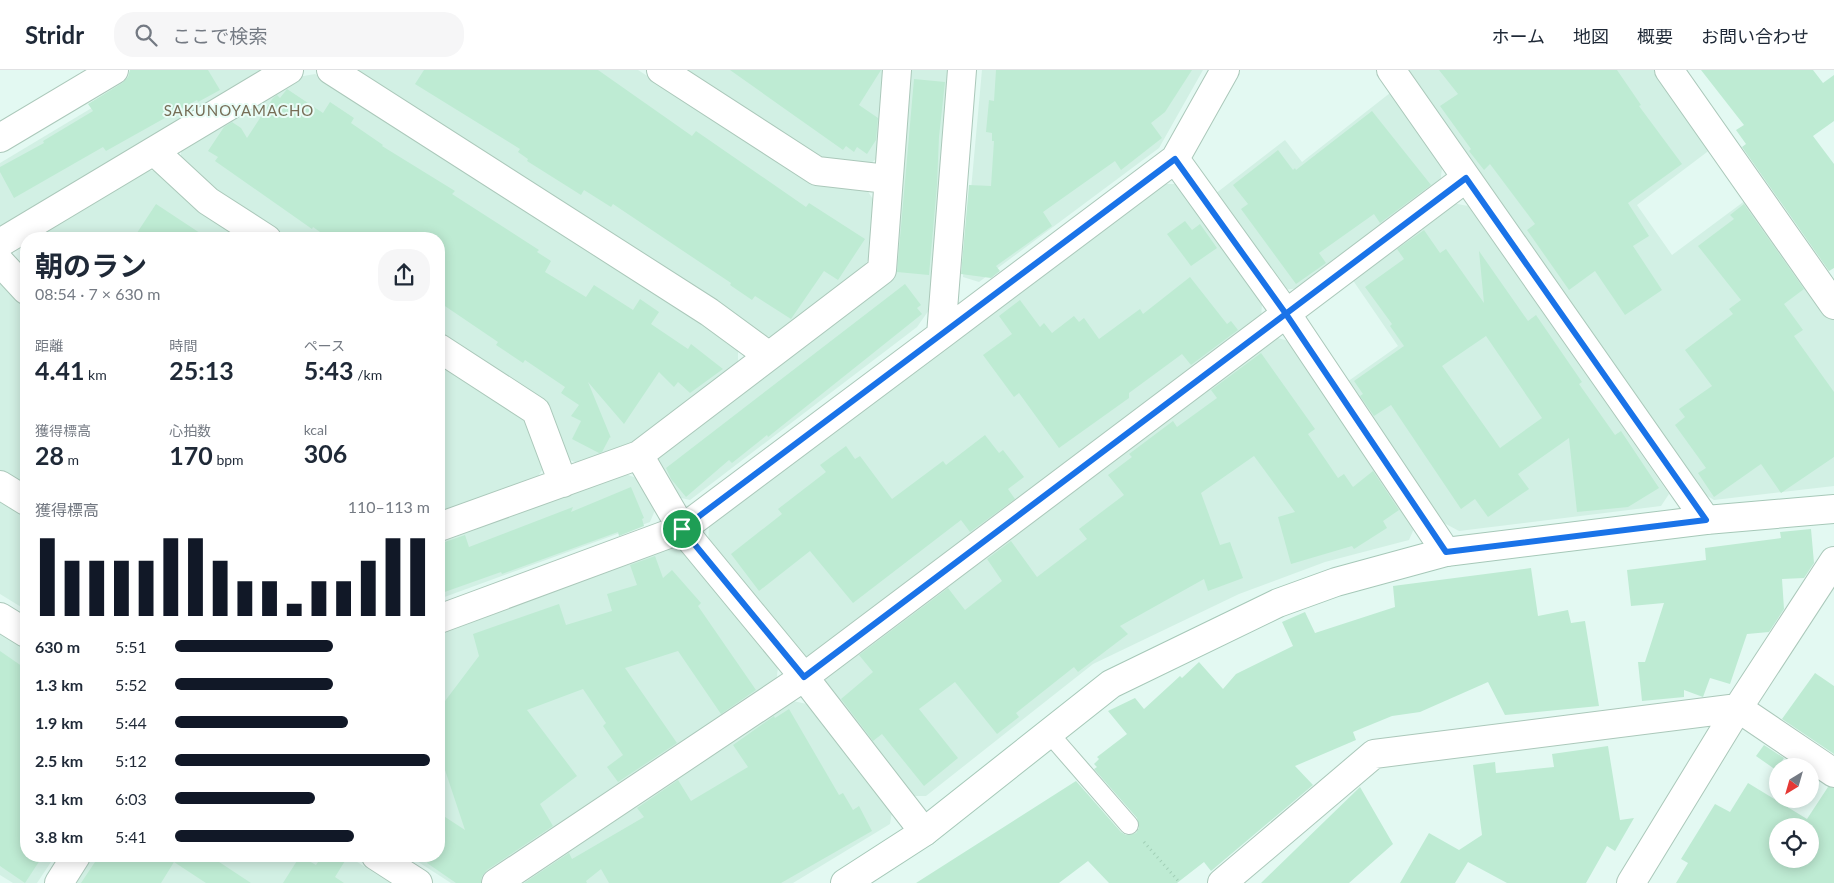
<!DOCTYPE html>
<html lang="ja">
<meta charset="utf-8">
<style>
body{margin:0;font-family:Lato,"Noto Sans JP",sans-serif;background:#f6f6f7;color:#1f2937;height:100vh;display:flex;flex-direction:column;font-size:19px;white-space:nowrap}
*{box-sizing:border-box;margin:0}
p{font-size:16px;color:#747a83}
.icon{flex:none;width:28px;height:28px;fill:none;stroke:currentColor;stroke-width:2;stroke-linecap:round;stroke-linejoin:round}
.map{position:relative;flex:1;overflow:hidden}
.drawer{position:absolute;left:20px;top:162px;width:425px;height:630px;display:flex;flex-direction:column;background:#fff;border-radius:20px;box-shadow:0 2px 12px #0003}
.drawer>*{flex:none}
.needle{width:32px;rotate:217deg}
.tools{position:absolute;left:1769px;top:688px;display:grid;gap:10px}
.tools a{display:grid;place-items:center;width:50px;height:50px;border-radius:50%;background:#fff;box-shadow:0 2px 12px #0003;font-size:25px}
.pin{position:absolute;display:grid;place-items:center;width:42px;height:42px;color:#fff;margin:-21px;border:2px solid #fff;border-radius:50%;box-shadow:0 1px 5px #0007}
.round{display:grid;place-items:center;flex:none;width:52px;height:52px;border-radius:20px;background:#f6f6f7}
.summary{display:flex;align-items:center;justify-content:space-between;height:85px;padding:0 15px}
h1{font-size:28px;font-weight:700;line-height:38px}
.figures{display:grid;grid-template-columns:repeat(3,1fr);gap:8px;height:85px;padding:5px 15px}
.figures div{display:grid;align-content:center}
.figures b{font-size:25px;font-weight:700}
.figures small{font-size:14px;font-weight:400}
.figures p{font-size:14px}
.chart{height:140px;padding:10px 15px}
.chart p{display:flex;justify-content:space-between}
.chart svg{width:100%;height:90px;margin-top:5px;stroke:#111827;stroke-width:6}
ul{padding:0 15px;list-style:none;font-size:16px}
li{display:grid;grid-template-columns:80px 60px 1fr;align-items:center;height:38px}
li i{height:12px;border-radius:6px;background:#111827}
header{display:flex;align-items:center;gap:30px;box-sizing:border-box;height:70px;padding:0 25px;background:#fff;border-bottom:1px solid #e0e1e3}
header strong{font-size:24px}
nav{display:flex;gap:28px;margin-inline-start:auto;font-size:18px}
.search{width:350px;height:45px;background:#f6f6f7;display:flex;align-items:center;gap:12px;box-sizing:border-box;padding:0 18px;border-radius:20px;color:#747a83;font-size:19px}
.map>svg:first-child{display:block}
</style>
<header>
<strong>Stridr</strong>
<div class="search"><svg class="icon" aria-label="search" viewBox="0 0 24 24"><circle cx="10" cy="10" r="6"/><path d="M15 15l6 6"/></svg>ここで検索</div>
<nav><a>ホーム</a><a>地図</a><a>概要</a><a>お問い合わせ</a></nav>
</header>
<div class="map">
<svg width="1834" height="813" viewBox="0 0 1834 813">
<rect width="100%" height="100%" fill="#e3f9f2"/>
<!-- residential -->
<path fill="#d2f0e4" d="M 155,0 L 264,0 L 0,159 L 0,93 Z
M 352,0 L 638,0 L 818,115 L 867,120 L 876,134 L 870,187 L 861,201 L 776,267 L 759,266 Z
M 679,0 L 886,0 L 878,87 L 867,97 L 825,93 Z
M 910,0 L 951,0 L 929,240 L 917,257 L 690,430 L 677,427 L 657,396 L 660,383 L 891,206 Z
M 982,0 L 1203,0 L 1159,78 L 979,212 L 963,207 Z
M 1409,0 L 1661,0 L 1715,76 L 1637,135 L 1672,185 L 1750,127 L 1834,246 L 1834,416 L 1714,430 L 1706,425 Z
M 315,4 L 695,246 L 738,278 L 738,294 L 632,375 L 580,394 L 565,388 L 439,265 L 439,169 L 288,169 L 212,121 L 181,91 L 181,76 L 298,7 Z
M 1390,23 L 1442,98 L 1440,114 L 1302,218 L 1282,220 L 1215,124 L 1285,70 L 1302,92 Z
M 144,100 L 160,101 L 247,169 L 28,169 Z
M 1162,114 L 1180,114 L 1262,233 L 1261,250 L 814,587 L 798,586 L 708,472 L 709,456 Z
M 1452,133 L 1468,136 L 1617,349 L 1669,424 L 1661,436 L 1459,461 L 1444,453 L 1347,312 L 1398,276 L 1352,209 Z
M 0,212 L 26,237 L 26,419 L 0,402 Z
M 1274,267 L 1289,271 L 1416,454 L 1409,470 L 1325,492 L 1239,524 L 1093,594 L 926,726 L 910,726 L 825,619 L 826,606 Z
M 439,292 L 526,348 L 545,395 L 536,410 L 439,445 Z
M 623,403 L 639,409 L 655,440 L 650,452 L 439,529 L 439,469 Z
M 0,428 L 26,445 L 26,540 L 0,524 Z
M 671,477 L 686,482 L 778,597 L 776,614 L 474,813 L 451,813 L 409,786 L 439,786 L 439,562 Z
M 0,562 L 26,579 L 26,786 L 55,786 L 37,813 L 13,813 L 0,805 Z
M 793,631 L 807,634 L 892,742 L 890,754 L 793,813 L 517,813 Z
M 93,786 L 348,786 L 390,813 L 76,813 Z"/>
<!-- building -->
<path fill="#beebd3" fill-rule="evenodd" d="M 130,0 L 208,0 L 220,20 L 198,32 L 197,30 L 106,81 L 103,77 L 14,128 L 0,102 L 0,97 L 44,73 L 43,71 L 93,41 L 88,34 L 122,13 L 128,7 Z
M 424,0 L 598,0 L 692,66 L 696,61 L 806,137 L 809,133 L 865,169 L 838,210 L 824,201 L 791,249 L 755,226 L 752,230 L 730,215 L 731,213 L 613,134 L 611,137 L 584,120 L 581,125 L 527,91 L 528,89 L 518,82 L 520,79 L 415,14 Z
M 730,0 L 881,0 L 859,35 L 878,48 L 876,70 L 867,84 L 857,77 L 854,82 L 846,76 L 843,80 Z
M 996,0 L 1192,0 L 1165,42 L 1151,53 L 1162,68 L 1121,100 L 1115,91 L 1043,142 L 1052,156 L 996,196 L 1000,201 L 991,208 L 961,204 L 969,115 L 991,116 L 994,71 L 992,71 L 992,63 L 986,62 L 989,30 L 994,31 Z
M 1439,0 L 1617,0 L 1641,35 L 1639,36 L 1682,94 L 1628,133 L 1649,166 L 1633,176 L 1662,220 L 1625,245 L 1595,201 L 1569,220 L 1527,160 L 1535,154 L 1490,94 L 1484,100 L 1469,81 L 1471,79 L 1440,36 L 1458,24 Z
M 1701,0 L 1813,0 L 1823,13 L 1834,5 L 1834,51 L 1813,66 L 1834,94 L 1834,198 L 1829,201 L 1742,77 L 1746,74 L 1736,60 L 1744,55 Z
M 914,9 L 945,12 L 939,67 L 937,115 L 929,205 L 897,202 Z
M 287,19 L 323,43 L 330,32 L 354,48 L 351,53 L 383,75 L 382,76 L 455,121 L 452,124 L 539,180 L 537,182 L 551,191 L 545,202 L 586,227 L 594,215 L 633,240 L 640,229 L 659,242 L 651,254 L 688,279 L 691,274 L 723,299 L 690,323 L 678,312 L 674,317 L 659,302 L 624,354 L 588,312 L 611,368 L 610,367 L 602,382 L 599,383 L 572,369 L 581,351 L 571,346 L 579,335 L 561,323 L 565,317 L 525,290 L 523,293 L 496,275 L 498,272 L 439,232 L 439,169 L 330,169 L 313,157 L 312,159 L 215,91 L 218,87 L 208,81 L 224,57 L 232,52 L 241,58 L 247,68 L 273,28 L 277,25 L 280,28 Z
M 1372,41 L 1431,115 L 1380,153 L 1374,144 L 1319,183 L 1326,193 L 1296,214 L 1241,139 L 1248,134 L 1233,115 L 1278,80 L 1293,100 L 1295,98 L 1296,100 Z
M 156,134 L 209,169 L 133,169 Z
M 1744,134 L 1804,219 L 1784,234 L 1803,260 L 1794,266 L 1834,322 L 1834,387 L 1781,423 L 1761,394 L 1714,427 L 1698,403 L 1706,398 L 1675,355 L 1685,347 L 1679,339 L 1712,316 L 1685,280 L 1733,244 L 1729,239 L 1741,230 L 1698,176 L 1734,149 L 1730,145 Z
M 1185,151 L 1192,160 L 1200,154 L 1217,178 L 1191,196 L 1167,164 Z
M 1424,160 L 1440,183 L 1446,179 L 1484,233 L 1479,181 L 1528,251 L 1536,245 L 1582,312 L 1579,314 L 1615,365 L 1621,361 L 1659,418 L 1628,437 L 1577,442 L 1569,368 L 1518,404 L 1529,419 L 1488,447 L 1475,429 L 1461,439 L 1391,335 L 1374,346 L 1360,326 L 1363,324 L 1354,311 L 1404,276 L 1390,256 L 1392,254 L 1365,217 L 1404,189 L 1397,179 ZM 1486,266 L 1542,348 L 1500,378 L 1442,296 Z
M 1190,207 L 1227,254 L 1231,251 L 1238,260 L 1191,295 L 1182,284 L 1129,323 L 1129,328 L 1059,378 L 1019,323 L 1014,327 L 983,285 L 1012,264 L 999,246 L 1020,230 L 1040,257 L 1044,253 L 1052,263 L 1074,246 L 1079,252 L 1084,248 L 1099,269 L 1140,239 L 1143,244 Z
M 905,214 L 921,235 L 917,238 L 922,244 L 768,367 L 767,365 L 732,393 L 729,390 L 686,427 L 671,409 L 666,398 Z
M 1261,283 L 1315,359 L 1308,364 L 1338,408 L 1344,404 L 1353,417 L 1373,401 L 1399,440 L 1383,451 L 1387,458 L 1354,479 L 1352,476 L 1291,494 L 1278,447 L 1295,442 L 1254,386 L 1201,423 L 1220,475 L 1230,472 L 1243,508 L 1208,521 L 1204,509 L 1120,556 L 1128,564 L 1078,602 L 1074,597 L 1016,643 L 1019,647 L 997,664 L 955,612 L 919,639 L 958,688 L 924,716 L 882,664 L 873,671 L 841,629 L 873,602 L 859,585 L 948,518 L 965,540 L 1002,511 L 987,489 L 1011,471 L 1037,507 L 1087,469 L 1079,459 L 1124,425 L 1108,405 L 1132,387 L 1129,384 L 1173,351 L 1177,357 L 1217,328 L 1211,320 Z
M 985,365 L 999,383 L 1003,380 L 1024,407 L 1008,419 L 1015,429 L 970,462 L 961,450 L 853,533 L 810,481 L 759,521 L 731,484 L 782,444 L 778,439 L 826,402 L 820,395 L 846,376 L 855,389 L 860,386 L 892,429 L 943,391 L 946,395 Z
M 631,417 L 644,448 L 642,449 L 644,456 L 619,466 L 618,462 L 502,504 L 501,502 L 439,524 L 439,474 L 465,465 L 469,477 L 573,437 L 571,442 Z
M 1811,459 L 1814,493 L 1804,508 L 1782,509 L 1784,539 L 1769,562 L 1747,564 L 1730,614 L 1710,608 L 1703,627 L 1684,620 L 1684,627 L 1642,631 L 1638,592 L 1645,592 L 1664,533 L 1631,536 L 1627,500 L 1706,490 L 1705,478 L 1781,468 L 1780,462 Z
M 655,486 L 663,508 L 672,500 L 701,533 L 698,536 L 756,620 L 721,644 L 678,581 L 625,598 L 677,673 L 618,712 L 607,697 L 623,685 L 603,656 L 606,653 L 583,619 L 527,640 L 577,706 L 540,734 L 553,756 L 487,800 L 482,806 L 481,813 L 456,813 L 427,793 L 432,786 L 439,786 L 439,743 L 465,760 L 439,682 L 439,639 L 479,586 L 473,564 L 559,534 L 566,555 L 612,541 L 607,524 L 637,515 L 630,495 Z
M 1531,498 L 1538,546 L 1568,540 L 1571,553 L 1585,551 L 1599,636 L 1505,645 L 1488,612 L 1420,642 L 1392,646 L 1353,662 L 1356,670 L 1295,696 L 1313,715 L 1211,801 L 1204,792 L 1177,813 L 1109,813 L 1088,791 L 1059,813 L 916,813 L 1076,711 L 1121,762 L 1126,765 L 1136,763 L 1139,758 L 1137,748 L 1094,699 L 1097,697 L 1094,694 L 1099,689 L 1097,687 L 1127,664 L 1108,641 L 1135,628 L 1144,639 L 1180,606 L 1182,608 L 1199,592 L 1223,619 L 1236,604 L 1293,576 L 1282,552 L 1305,542 L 1315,563 L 1395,537 L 1393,516 Z
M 0,581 L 26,599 L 26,786 L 42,787 L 25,813 L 0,796 Z
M 1815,603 L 1834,616 L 1834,684 L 1782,649 Z
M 789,639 L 839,725 L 843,723 L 853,740 L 859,736 L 872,761 L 781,813 L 609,813 L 601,799 L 586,811 L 587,813 L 524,813 L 569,783 L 572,789 L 644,747 L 637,738 L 678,710 L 691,731 L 748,697 L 733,675 L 774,646 L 775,648 Z
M 1764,675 L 1784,688 L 1776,700 L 1756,686 Z
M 1608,676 L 1620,750 L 1634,748 L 1615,781 L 1607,776 L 1586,813 L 1507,813 L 1468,792 L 1455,813 L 1400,813 L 1429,763 L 1459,780 L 1482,765 L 1473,695 L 1495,692 L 1496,703 L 1554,697 L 1552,684 Z
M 1748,713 L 1807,749 L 1828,717 L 1834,718 L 1834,813 L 1676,813 L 1688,793 L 1681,789 L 1715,734 L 1730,742 ZM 1778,756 L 1810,756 L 1810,789 L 1778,789 Z
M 1360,717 L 1393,774 L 1349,813 L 1261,813 Z
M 99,786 L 210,786 L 251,813 L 206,813 L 174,792 L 161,813 L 81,813 Z
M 300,786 L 316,795 L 322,786 L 348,786 L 335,807 L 344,813 L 283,813 Z"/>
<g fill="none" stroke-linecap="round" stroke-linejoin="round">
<!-- lane casing -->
<g stroke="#abc8ba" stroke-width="20">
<path id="lane" d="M 1048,662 L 1129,755"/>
</g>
<!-- street casing -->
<g stroke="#abc8ba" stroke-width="30">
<path id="street" d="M 331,0 L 709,242 L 769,286
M 661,0 L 817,101 L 887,109
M 1391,0 L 1706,450
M 1669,0 L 1834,235
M 0,68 L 114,0
M 154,81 L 208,131 L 267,169
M 1175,89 L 1286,243 L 1446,482
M 0,173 L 289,0
M 0,192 L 26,220
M 941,265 L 1175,89 L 1225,0
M 439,278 L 536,341 L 563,413
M 639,385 L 682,459 L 804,607 L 924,762
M 0,415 L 26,431
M 439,457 L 639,385 L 882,200 L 897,0
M 0,547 L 26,563
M 439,549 L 682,459 L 941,265 L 962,0
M 376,786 L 418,813
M 59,813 L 76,786
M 496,813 L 804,607 L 1466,108
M 1222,813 L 1374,684 L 1738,638 L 1834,703
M 1631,813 L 1738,638 L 1834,491"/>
</g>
<!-- secondary casing -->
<g stroke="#a6c8b8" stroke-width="30">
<path id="secondary" d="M 845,813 L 924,762 L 1111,614 L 1278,533 L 1336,512 L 1446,482 L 1706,450 L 1834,439"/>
</g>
<!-- path -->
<path stroke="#a1cfb6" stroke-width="3" stroke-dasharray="1 4" stroke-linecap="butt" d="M 1144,772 L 1180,813"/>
<!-- lane -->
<use href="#lane" stroke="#fff" stroke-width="18"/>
<!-- street -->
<use href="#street" stroke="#fff" stroke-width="28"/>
<!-- secondary -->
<use href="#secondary" stroke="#fff" stroke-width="28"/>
</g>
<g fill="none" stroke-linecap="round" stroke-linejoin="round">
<!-- route casing -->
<g stroke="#fff" stroke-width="10">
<path id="route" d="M 682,459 L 804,607 L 1466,108 L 1706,450 L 1446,482 L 1286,244 L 1175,89 L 682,459"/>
</g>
<!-- route -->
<use href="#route" stroke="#1a73e8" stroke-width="6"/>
</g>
<g text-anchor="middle" stroke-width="4" stroke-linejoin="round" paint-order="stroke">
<!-- quarter labels -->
<g font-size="15" letter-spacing="1" fill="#776e57" stroke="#e8fcf6">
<text x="239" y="46">SAKUNOYAMACHO</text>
</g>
</g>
</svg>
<div class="tools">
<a><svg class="needle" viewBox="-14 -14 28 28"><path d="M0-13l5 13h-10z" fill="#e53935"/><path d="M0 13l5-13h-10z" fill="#747a83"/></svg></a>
<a><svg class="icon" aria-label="locate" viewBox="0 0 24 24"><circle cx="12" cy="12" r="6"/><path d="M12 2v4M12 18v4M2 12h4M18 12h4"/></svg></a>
</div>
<div class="pin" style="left:682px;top:459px;background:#1e9e55"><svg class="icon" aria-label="arrive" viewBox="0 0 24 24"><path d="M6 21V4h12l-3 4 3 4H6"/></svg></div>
<section class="drawer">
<div class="summary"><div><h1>朝のラン</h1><p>08:54 · 7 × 630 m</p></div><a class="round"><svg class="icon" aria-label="share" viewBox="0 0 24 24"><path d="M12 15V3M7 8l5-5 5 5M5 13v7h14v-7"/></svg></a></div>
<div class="figures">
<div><p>距離</p><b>4.41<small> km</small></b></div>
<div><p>時間</p><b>25:13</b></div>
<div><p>ペース</p><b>5:43<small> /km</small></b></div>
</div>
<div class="figures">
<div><p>獲得標高</p><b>28<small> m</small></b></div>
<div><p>心拍数</p><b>170<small> bpm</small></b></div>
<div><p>kcal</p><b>306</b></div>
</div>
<div class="chart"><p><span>獲得標高</span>110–113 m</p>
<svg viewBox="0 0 160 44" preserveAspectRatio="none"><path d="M5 44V6M15 44V17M25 44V17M35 44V17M45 44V17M55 44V6M65 44V6M75 44V17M85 44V27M95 44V27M105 44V38M115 44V27M125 44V27M135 44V17M145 44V6M155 44V6"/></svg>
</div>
<ul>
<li><b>630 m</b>5:51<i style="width:62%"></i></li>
<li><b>1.3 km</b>5:52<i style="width:62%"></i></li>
<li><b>1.9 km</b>5:44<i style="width:68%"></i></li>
<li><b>2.5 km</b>5:12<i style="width:100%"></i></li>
<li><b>3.1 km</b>6:03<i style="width:55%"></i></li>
<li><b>3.8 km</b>5:41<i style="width:70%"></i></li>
</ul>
</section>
</div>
